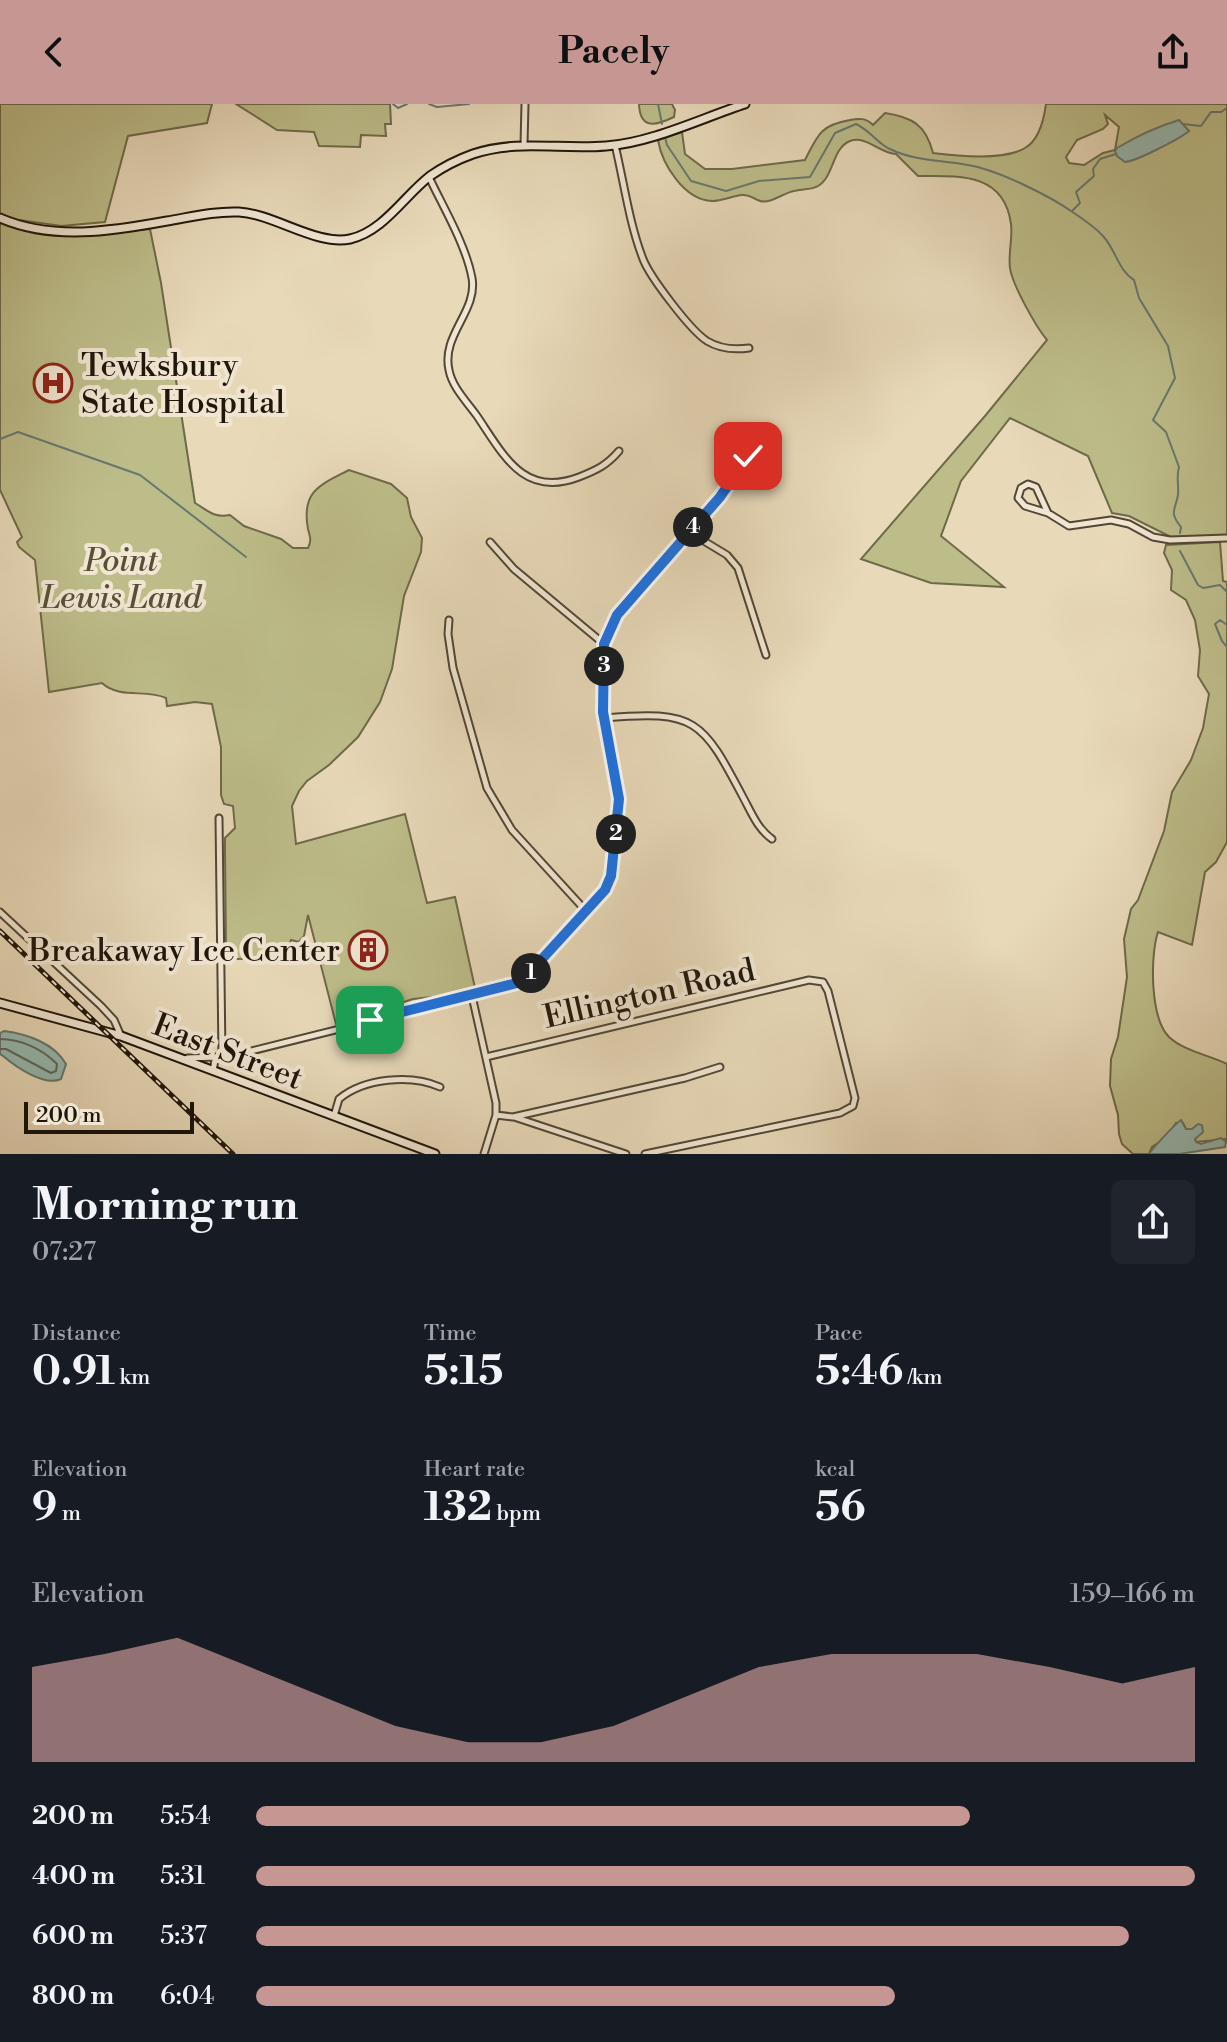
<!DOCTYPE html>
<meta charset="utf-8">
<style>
body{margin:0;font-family:"Libre Bodoni",serif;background:#20242c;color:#f1f3f6;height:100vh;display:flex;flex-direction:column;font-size:30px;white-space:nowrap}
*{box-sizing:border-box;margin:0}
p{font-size:26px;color:#9ea1a6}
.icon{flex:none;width:44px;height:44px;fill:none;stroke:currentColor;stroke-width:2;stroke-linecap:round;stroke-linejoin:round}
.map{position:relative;height:1050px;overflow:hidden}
.sheet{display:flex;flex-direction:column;background:#171b24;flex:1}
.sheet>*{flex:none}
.scale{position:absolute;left:24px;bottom:20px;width:170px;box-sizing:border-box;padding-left:8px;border:4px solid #20160a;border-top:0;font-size:22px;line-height:28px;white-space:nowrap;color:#20160a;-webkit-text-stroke:6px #f0e6d2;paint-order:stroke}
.pin{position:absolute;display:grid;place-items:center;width:68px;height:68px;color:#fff;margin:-34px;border-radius:16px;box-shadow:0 4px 12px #0006}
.km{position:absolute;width:40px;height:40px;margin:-20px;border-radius:50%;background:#222;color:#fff;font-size:22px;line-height:40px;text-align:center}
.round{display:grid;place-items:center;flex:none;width:84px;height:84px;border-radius:12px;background:#20242c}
.overview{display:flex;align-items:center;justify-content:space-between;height:136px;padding:0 32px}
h1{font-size:44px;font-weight:700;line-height:60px}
.stats{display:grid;grid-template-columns:repeat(3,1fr);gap:12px;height:136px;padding:8px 32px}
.stats div{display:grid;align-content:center}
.stats b{font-size:40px;font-weight:700}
.stats small{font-size:22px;font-weight:400}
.stats p{font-size:22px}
.chart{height:224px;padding:16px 32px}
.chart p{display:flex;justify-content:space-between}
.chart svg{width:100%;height:144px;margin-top:8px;fill:#c59692;opacity:.7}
ul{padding:0 32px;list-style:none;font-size:26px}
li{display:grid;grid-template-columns:128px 96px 1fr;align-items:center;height:60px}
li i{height:20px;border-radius:10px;background:#c59692}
header{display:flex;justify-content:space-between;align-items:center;height:104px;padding:0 32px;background:#c59692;color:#111;font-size:36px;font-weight:700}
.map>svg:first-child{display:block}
</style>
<header><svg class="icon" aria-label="back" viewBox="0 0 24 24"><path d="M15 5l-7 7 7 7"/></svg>Pacely<svg class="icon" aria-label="share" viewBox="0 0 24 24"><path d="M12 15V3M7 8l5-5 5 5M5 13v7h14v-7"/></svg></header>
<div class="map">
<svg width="1227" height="1050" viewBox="0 0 1227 1050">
<rect width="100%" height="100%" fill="#e8d9b9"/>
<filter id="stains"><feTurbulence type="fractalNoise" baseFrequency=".0025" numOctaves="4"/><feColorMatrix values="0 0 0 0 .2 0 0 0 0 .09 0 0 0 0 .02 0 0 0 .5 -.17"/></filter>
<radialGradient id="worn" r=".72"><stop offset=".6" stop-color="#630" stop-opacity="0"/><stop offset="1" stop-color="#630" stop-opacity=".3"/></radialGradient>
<!-- green -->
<path fill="#bdbd8a" stroke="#6e6a4a" stroke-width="2" fill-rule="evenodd" d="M 0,0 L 212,0 L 207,19 L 128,32 L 105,118 L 61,122 L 20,116 L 18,118 L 0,110 Z
M 236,0 L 390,0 L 391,20 L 385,20 L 386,32 L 361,31 L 360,43 L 319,42 L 314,28 L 277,26 Z
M 639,0 L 672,0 L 675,6 L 674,13 C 657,21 640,27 639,0 Z
M 1046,0 L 1227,0 L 1227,432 L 1173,434 L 1129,412 L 1112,409 L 1088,352 L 1010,314 L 961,377 L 941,432 L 1004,483 L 931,479 L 861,455 L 985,312 L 1047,236 C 1036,223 1012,180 1010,164 C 1008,149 1013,134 1011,120 C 1004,68 958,72 918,72 L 896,50 C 880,50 867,31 850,37 C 832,44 834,73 818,82 C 812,86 802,85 794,87 C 783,89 771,100 760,97 C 753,95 750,90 742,91 C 732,92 722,97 712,97 C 684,96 662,60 658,36 L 682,28 L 685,50 L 705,65 L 732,65 L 805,56 C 818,30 821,21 850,16 C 860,14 866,14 873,21 L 885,9 C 912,13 926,21 933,49 C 957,52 1004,57 1025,44 C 1039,36 1044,15 1046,0 ZM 1105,11 L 1119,23 L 1115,46 L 1103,49 L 1084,61 L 1069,59 L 1066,53 L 1077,36 L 1103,25 L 1108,20 Z
M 0,116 C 58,136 90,130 150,125 L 161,179 L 195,399 C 209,407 213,414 230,411 L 244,422 L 281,435 L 293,444 L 308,444 C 312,436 310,433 308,425 C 301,387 320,381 349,366 L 391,380 L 407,394 L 411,413 L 422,434 L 421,448 L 404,492 L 392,565 L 380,598 L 358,633 L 329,661 L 307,677 L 299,687 L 292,702 L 296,740 L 405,710 L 427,799 L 455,793 L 475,884 L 462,890 L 413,895 L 336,920 L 308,811 L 304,832 L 299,838 L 291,836 L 285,854 L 235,855 L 226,845 L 225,747 L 225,734 L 235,724 L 233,702 L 224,700 L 221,691 L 221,643 L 212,600 L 195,598 L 167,602 L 166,594 C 146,585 119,595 102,579 L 49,588 L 35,456 L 19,443 L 17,438 L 22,433 L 0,386 Z
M 1220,438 L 1223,477 L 1227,478 L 1227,738 L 1216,758 L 1205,768 L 1192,841 L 1158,828 C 1150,852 1150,914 1169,933 C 1184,947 1209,951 1227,960 L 1227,1039 L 1225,1035 L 1196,1038 L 1192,1025 L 1186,1025 L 1183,1019 L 1176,1019 L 1167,1033 L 1152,1043 L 1149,1050 L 1133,1050 L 1122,1040 L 1119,1030 L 1118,1011 L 1110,982 L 1111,955 L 1118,933 L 1127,873 L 1124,835 L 1131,805 L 1138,796 L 1164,727 L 1172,688 L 1191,656 L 1203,624 L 1209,590 L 1198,572 L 1200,546 L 1195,516 L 1186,496 L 1171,486 L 1172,466 L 1164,449 L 1166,441 Z"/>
<!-- water -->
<path fill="#97bab2" stroke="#67786f" stroke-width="2" d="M 1179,16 L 1189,27 C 1181,34 1137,57 1125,58 L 1117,52 L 1115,47 L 1117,44 C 1137,32 1156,23 1179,16 Z
M 4,927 C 27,930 54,939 66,960 L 61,975 C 45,983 16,963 3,952 L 0,950 L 0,929 Z
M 1181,1016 L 1186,1025 L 1192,1025 L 1198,1020 L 1202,1021 L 1203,1028 L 1195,1035 L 1196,1038 L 1201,1040 L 1221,1034 L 1226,1038 L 1225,1043 L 1179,1050 L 1149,1050 C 1151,1046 1176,1019 1181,1016 Z"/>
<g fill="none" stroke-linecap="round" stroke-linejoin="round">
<!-- shore -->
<path stroke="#5c685e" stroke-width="2" d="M 0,935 C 21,935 42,945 57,960 L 56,967 L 51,969 L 6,945 L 0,945"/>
<!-- stream -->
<path stroke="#67786f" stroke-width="2" d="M 393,0 L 398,4 L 407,0
M 429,0 L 437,3 L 469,0
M 658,0 L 662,20
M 1183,20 L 1201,22 L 1211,8 L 1221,8 L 1227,4
M 665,33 L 667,41 L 691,77 L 726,87 L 759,77 L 810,73 L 835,29 L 856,20 C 871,27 878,40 890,45 C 914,57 942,56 968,61 C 998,66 1050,92 1074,109 C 1083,115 1095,123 1103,132 C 1116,146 1118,166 1134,176 L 1139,194 L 1168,242 L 1175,274 L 1153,316 L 1166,328 L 1179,363 C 1176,373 1179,381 1178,391 C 1175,407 1169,408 1181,423 L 1180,429
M 1073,106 L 1080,99 L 1076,88 L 1094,72 L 1093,65 L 1100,55 L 1116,50
M 0,335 L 18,328 L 140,371 L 246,453
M 1180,447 L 1198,481 L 1203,484 L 1220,481 L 1227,488
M 1227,521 L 1220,516 L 1215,520 L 1222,537 L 1227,543"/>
<!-- street casing -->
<g stroke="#524736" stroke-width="9">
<path id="street" d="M 524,40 L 525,0
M 615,41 C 624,78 629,119 643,155 C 650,173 690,226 707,237 C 720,245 734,246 749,244
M 429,73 C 443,103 466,141 472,174 C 478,207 441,231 449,266 C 452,283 467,298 477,312 C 504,352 524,394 579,373 C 597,366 607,361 619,347
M 1048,409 L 1036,383 L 1028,380 L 1021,384 L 1018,394 L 1025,402 L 1048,409 L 1069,422 L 1111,416 L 1129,420 L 1153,433 L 1170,436 L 1227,434
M 689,428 L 727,451 L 738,464 L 766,551
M 449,516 L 448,530 L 453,564 L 487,684 L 512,726 L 586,807
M 604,540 L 617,511 L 720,393 L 748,352
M 604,614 C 696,606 702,615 744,695 C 752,710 758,725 772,735
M 219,714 L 222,952
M 0,808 L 101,902 L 114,916 L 121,932
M 472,892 L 496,999 L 496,1011 L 484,1050
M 486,953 L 809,876 L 823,878 L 828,887 L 855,994 L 853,1002 L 840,1009 L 645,1050
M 187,954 L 217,953
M 213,967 L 215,956 L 222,952 L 239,950 L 516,881 L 529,872 L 605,786 L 611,772 L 619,701 L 603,608 L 604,540 L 514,465 L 490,438
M 496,1011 L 513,1013 L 685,974 L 720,963
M 334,1012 L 339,995 C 364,974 411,970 440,983
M 514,1013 L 626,1050"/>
</g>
<!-- secondary casing -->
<g stroke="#20160a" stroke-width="11">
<path id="secondary" d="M 0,114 C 53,137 112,127 167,117 C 191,113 214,107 239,108 C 274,110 317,142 350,135 C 384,127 404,92 430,72 C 443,63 459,55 473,50 C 518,35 560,46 606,42 C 651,39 702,14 745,0
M 0,899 L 121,932 L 435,1050"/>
</g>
<!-- street -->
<use href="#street" stroke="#f0e6d2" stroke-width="5"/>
<!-- secondary -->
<use href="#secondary" stroke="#f0e6d2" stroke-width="7"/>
<!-- rail casing -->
<g stroke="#20160a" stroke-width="5">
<path id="rail" d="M 0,827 L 233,1050"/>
</g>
<!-- rail -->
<use href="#rail" stroke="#f0e6d2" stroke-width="2" stroke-dasharray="6" stroke-linecap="butt"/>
</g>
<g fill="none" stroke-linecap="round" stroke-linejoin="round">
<!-- route casing -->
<g stroke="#fff" stroke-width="16">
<path id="route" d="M 370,916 L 521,878 L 605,786 L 611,772 L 619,695 L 603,608 L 604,540 L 617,511 L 720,393 L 748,352"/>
</g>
<!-- route -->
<use href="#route" stroke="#1a73e8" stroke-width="10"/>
</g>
<!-- icons -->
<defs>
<g id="hospital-ring" transform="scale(2)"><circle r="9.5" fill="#f0e6d2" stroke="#8f2418" stroke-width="1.5"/><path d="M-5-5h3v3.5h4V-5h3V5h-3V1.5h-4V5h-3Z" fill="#8f2418"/></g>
<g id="building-ring" transform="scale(2)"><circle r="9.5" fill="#f0e6d2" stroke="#8f2418" stroke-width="1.5"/><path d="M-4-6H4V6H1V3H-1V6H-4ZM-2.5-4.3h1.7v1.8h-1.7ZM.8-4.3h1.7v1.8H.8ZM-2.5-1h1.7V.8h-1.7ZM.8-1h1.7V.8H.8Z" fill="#8f2418"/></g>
</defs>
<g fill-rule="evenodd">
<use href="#hospital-ring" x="53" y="279"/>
<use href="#building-ring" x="368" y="846"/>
</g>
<g text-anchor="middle" stroke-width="8" stroke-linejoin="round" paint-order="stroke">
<!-- poi labels -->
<g font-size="32" fill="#20160a" stroke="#f0e6d2" text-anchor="start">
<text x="81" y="272">Tewksbury<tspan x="81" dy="37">State Hospital</tspan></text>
<text x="340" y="857" text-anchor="end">Breakaway Ice Center</text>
</g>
<!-- park labels -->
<g font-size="32" font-style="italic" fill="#575037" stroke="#f0e6d2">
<text x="121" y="467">Point<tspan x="121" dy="37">Lewis Land</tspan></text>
</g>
<!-- street labels -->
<g font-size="32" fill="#20160a" stroke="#f0e6d2">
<text transform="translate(649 889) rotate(-13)" y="11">Ellington Road</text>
<text transform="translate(228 947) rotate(21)" y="11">East Street</text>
</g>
</g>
<rect width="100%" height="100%" filter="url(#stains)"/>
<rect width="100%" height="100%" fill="url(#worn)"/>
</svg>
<div class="scale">200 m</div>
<div class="pin" style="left:370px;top:916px;background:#1e9e55"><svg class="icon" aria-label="arrive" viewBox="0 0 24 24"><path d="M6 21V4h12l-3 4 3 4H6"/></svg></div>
<div class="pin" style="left:748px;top:352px;background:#d93025"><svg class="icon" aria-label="check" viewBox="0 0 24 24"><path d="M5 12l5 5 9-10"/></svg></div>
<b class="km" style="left:531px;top:869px">1</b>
<b class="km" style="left:616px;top:730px">2</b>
<b class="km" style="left:604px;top:562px">3</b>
<b class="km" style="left:693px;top:423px">4</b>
</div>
<section class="sheet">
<div class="overview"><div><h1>Morning run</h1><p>07:27</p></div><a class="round"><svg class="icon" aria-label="share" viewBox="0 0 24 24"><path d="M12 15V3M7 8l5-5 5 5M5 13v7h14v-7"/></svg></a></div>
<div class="stats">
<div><p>Distance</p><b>0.91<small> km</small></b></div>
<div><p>Time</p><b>5:15</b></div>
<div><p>Pace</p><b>5:46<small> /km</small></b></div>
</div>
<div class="stats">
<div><p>Elevation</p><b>9<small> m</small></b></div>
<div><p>Heart rate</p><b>132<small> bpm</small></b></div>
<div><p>kcal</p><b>56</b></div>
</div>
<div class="chart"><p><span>Elevation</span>159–166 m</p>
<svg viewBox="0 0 160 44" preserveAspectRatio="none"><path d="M0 44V15L10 11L20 6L30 15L40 24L50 33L60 38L70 38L80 33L90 24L100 15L110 11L120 11L130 11L140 15L150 20L160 15V44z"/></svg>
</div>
<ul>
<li><b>200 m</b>5:54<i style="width:76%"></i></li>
<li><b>400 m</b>5:31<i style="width:100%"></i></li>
<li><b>600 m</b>5:37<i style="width:93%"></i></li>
<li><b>800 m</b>6:04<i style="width:68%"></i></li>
</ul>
</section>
